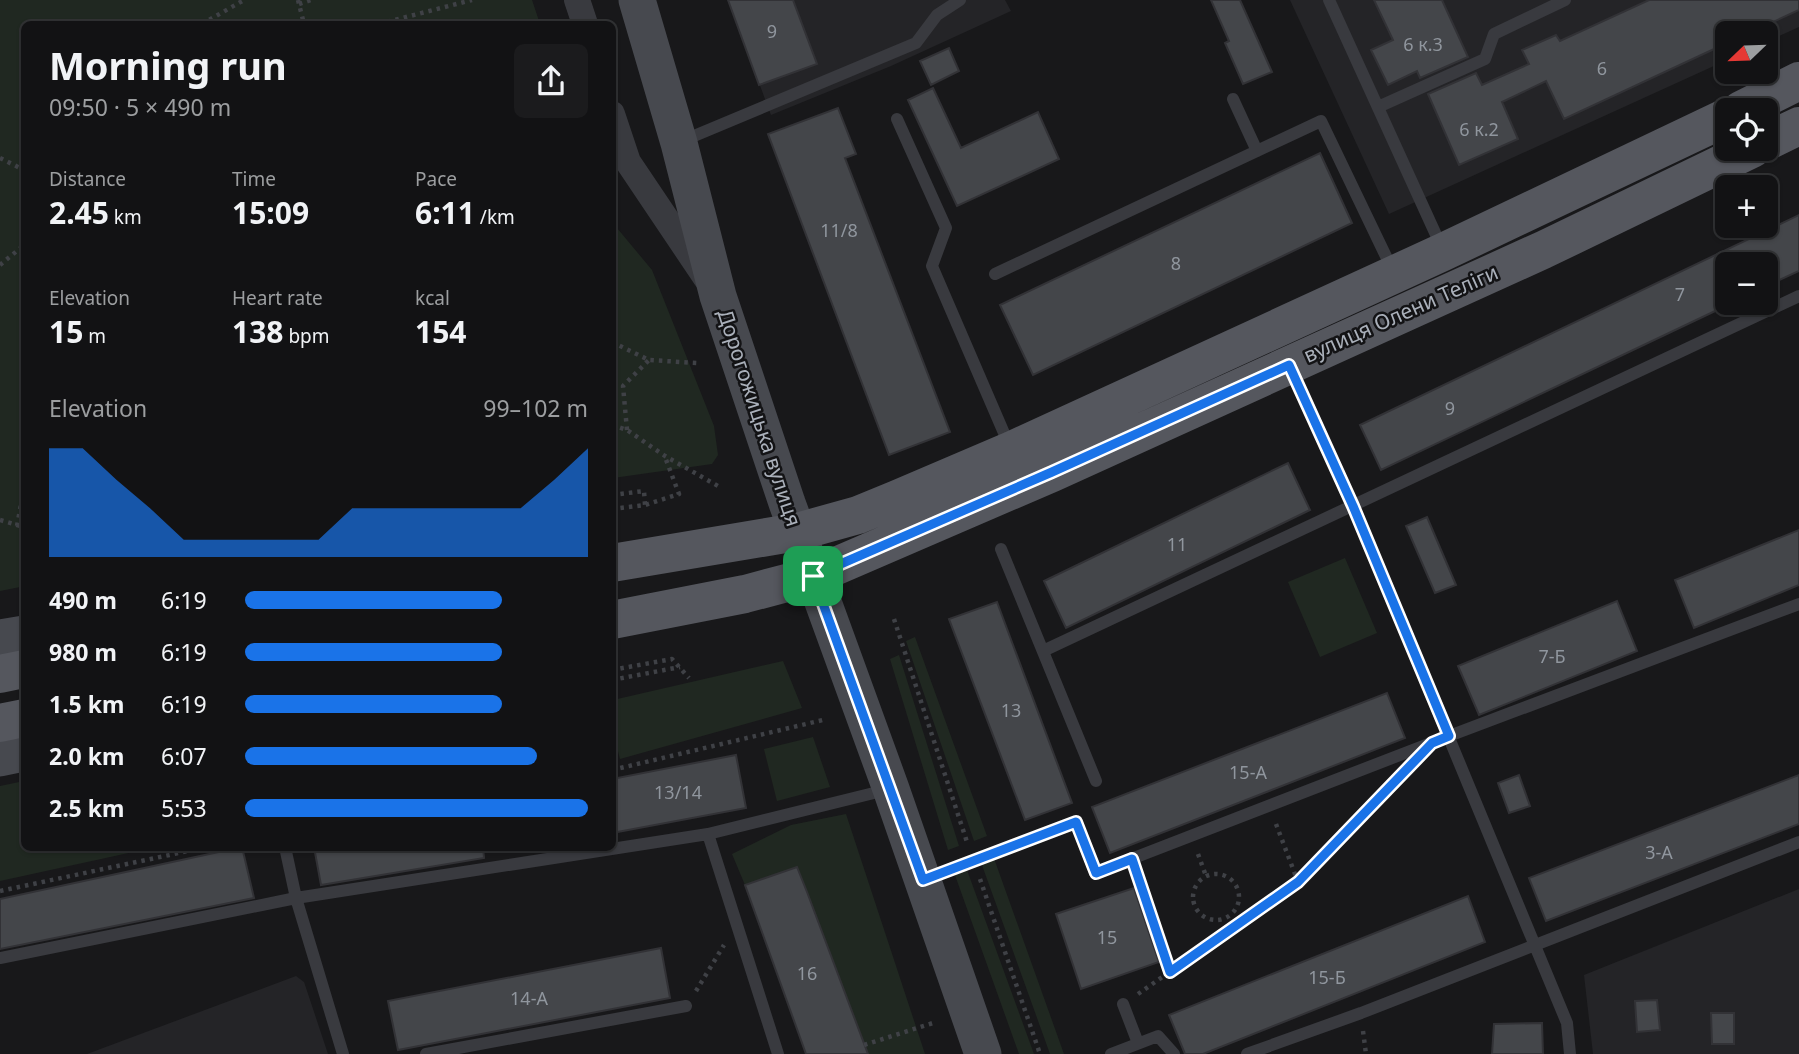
<!DOCTYPE html>
<meta charset="utf-8">
<style>
body{margin:0;font-family:"Noto Sans",sans-serif;background:#1b1b1d;color:#f1f3f6;height:100vh;display:flex;flex-direction:column;font-size:26px;white-space:nowrap}
*{box-sizing:border-box;margin:0}
p{font-size:23px;color:#9c9ea0}
.icon{flex:none;width:38px;height:38px;fill:none;stroke:currentColor;stroke-width:2;stroke-linecap:round;stroke-linejoin:round}
.map{position:relative;flex:1;overflow:hidden}
.drawer{position:absolute;left:21px;top:21px;width:595px;height:830px;display:flex;flex-direction:column;background:#121214;border-radius:10px;box-shadow:0 2px 5px #0004,0 0 0 2px #313234}
.drawer>*{flex:none}
.needle{width:46px;rotate:247deg}
.buttons{position:absolute;left:1715px;top:21px;display:grid;gap:14px}
.buttons a{display:grid;place-items:center;width:63px;height:63px;border-radius:10px;background:#121214;box-shadow:0 2px 5px #0004,0 0 0 2px #313234;font-size:35px}
.pin{position:absolute;display:grid;place-items:center;width:60px;height:60px;color:#fff;margin:-30px;border-radius:14px;box-shadow:0 4px 10px #0006}
.round{display:grid;place-items:center;flex:none;width:74px;height:74px;border-radius:10px;background:#1b1b1d}
.headline{display:flex;align-items:center;justify-content:space-between;height:119px;padding:0 28px}
h1{font-size:38px;font-weight:700;line-height:52px}
.metrics{display:grid;grid-template-columns:repeat(3,1fr);gap:10px;height:119px;padding:7px 28px}
.metrics div{display:grid;align-content:center}
.metrics b{font-size:30px;font-weight:700}
.metrics small{font-size:19px;font-weight:400}
.metrics p{font-size:19px}
.chart{height:196px;padding:14px 28px}
.chart p{display:flex;justify-content:space-between}
.chart svg{width:100%;height:126px;margin-top:7px;fill:#1a73e8;opacity:.7}
ul{padding:0 28px;list-style:none;font-size:23px}
li{display:grid;grid-template-columns:112px 84px 1fr;align-items:center;height:52px}
li i{height:18px;border-radius:9px;background:#1a73e8}
.map>svg:first-child{display:block}
</style>
<div class="map">
<svg width="1799" height="1054" viewBox="0 0 1799 1054">
<rect width="100%" height="100%" fill="#18181a"/>
<!-- built -->
<path fill="#242427" d="M 728,0 L 1005,0 L 1011,11 L 891,66 L 771,115 Z
M 1290,0 L 1799,0 L 1799,27 L 1766,42 L 1766,33 L 1727,33 L 1727,60 L 1389,214 Z
M 1799,889 L 1799,1054 L 1593,1054 L 1584,975 Z
M 296,976 L 304,982 L 328,1054 L 87,1054 Z"/>
<!-- green -->
<path fill="#202821" d="M 0,0 L 532,0 L 540,24 L 24,24 L 24,594 L 20,587 L 0,591 Z
M 612,222 L 652,270 L 714,426 L 718,455 L 712,464 L 613,478 Z
M 1345,558 L 1377,633 L 1320,657 L 1288,582 Z
M 915,637 L 987,836 L 974,841 L 906,641 Z
M 899,655 L 959,846 L 948,850 L 890,659 Z
M 783,661 L 802,708 L 620,759 L 613,731 L 613,700 Z
M 813,737 L 830,787 L 777,801 L 764,749 Z
M 24,781 L 24,847 L 156,847 L 0,881 L 0,786 Z
M 846,814 L 925,1054 L 868,1054 L 797,867 L 745,885 L 732,854 L 791,825 Z
M 991,850 L 1064,1054 L 1050,1054 L 978,854 Z
M 963,859 L 1034,1054 L 1019,1054 L 951,864 Z"/>
<!-- building -->
<path fill="#44464a" stroke="#323236" stroke-width="2" d="M 728,0 L 793,0 L 817,64 L 759,85 Z
M 1211,0 L 1240,0 L 1272,72 L 1243,84 L 1225,43 L 1229,41 Z
M 1374,0 L 1442,0 L 1468,57 L 1420,78 L 1417,71 L 1388,85 L 1371,50 L 1393,40 Z
M 1649,0 L 1799,0 L 1799,10 L 1749,33 L 1727,33 L 1727,43 L 1564,119 L 1546,81 L 1502,102 L 1518,139 L 1459,165 L 1428,94 L 1476,73 L 1482,85 L 1529,64 L 1522,50 L 1556,35 L 1560,41 Z
M 949,48 L 959,71 L 931,85 L 920,61 Z
M 933,88 L 961,148 L 1038,112 L 1059,159 L 957,206 L 908,100 Z
M 838,108 L 856,154 L 845,158 L 950,432 L 889,455 L 768,134 Z
M 1320,153 L 1352,223 L 1033,375 L 1000,305 Z
M 1799,215 L 1799,271 L 1766,286 L 1766,264 L 1727,264 L 1727,303 L 1732,303 L 1381,470 L 1360,425 Z
M 1288,463 L 1310,510 L 1066,628 L 1044,581 Z
M 1427,517 L 1456,585 L 1435,593 L 1406,526 Z
M 1799,530 L 1799,585 L 1694,628 L 1675,580 Z
M 1617,601 L 1637,651 L 1479,715 L 1458,666 Z
M 997,602 L 1072,803 L 1025,820 L 949,619 Z
M 1387,693 L 1405,738 L 1110,853 L 1092,807 Z
M 736,755 L 746,808 L 612,833 L 612,779 Z
M 1519,775 L 1530,806 L 1509,813 L 1498,783 Z
M 1799,775 L 1799,824 L 1546,921 L 1529,878 Z
M 242,847 L 254,898 L 0,949 L 0,899 Z
M 314,847 L 483,847 L 484,858 L 321,885 Z
M 797,867 L 807,892 L 868,1054 L 806,1054 L 745,885 Z
M 1134,888 L 1159,962 L 1081,989 L 1056,914 Z
M 1468,896 L 1485,942 L 1203,1054 L 1185,1054 L 1169,1015 Z
M 661,948 L 670,998 L 398,1050 L 388,1001 Z
M 1657,1000 L 1660,1030 L 1637,1032 L 1635,1001 Z
M 1711,1013 L 1734,1013 L 1734,1044 L 1712,1044 Z
M 1542,1023 L 1543,1054 L 1492,1054 L 1494,1024 Z"/>
<g fill="none" stroke-linecap="round" stroke-linejoin="round">
<!-- path -->
<path stroke="#3f4146" stroke-width="4.5" stroke-dasharray="3.5 5" stroke-linecap="butt" d="M 298,0 L 304,24
M 299,4 L 311,0
M 202,24 L 244,0
M 379,24 L 472,0
M 0,158 L 24,170
M 0,265 L 24,245
M 612,342 L 649,360 L 697,363
M 612,425 L 627,430 L 665,456 L 718,486
M 627,430 L 623,386 L 649,360
M 612,495 L 644,491 L 645,505
M 612,509 L 645,505 L 679,494 L 665,457
M 0,520 L 24,527
M 17,526 L 24,488
M 894,619 L 968,845
M 612,670 L 672,659 L 689,678
M 612,680 L 680,667
M 612,770 L 827,719
M 1276,824 L 1298,882
M 1198,854 L 1206,876
M1193 897a23 23 0 1 1 46 0a23 23 0 1 1-46 0Z
M 1137,876 L 1170,972
M 980,879 L 1040,1054
M 0,891 L 207,847
M 696,991 L 724,945
M 1138,994 L 1298,882 L 1399,776
M 1363,1031 L 1366,1054
M 864,1045 L 936,1022"/>
<!-- lane -->
<path stroke="#393a3f" stroke-width="12" d="M 1329,0 L 1442,248
M 1233,99 L 1257,151
M 1378,107 L 1485,59 L 1494,34 L 1565,0
M 897,119 L 946,228 L 932,266 L 1010,447
M 682,141 L 916,43 L 937,15 L 960,0
M 995,274 L 1321,121 L 1393,271
M 1291,369 L 1353,506 L 1567,1023 L 1570,1054
M 1001,549 L 1096,781
M 1043,651 L 1799,296
M 708,834 L 778,1054
M 285,847 L 296,898 L 343,1054
M 926,879 L 1076,822 L 1095,873 L 1449,736 L 1799,604
M 0,958 L 296,898 L 708,834 L 886,790
M 1123,1004 L 1138,1043
M 426,1054 L 686,1006
M 1111,1054 L 1158,1036 L 1174,1054
M 1247,1054 L 1361,1013 L 1799,842"/>
<!-- street -->
<path stroke="#393a3f" stroke-width="26" d="M 577,0 L 585,24
M 612,114 L 628,162 L 706,278"/>
<!-- secondary -->
<path stroke="#47494f" stroke-width="37" d="M 637,0 L 679,143 L 718,296 L 787,503 L 891,789 L 983,1054
M 0,638 L 24,634
M 0,758 L 24,753"/>
<!-- primary -->
<path stroke="#55575e" stroke-width="38" d="M 1741,110 L 1799,81
M 1766,142 L 1799,126
M 612,563 L 797,532 L 858,515 L 897,499 L 1012,450 L 1443,252 L 1727,117
M 612,620 L 745,594 L 813,576 L 1052,473 L 1543,250 L 1752,149
M 0,674 L 24,669
M 0,723 L 24,718"/>
</g>
<g fill="none" stroke-linecap="round" stroke-linejoin="round">
<!-- route casing -->
<g stroke="#fff" stroke-width="14">
<path id="route" d="M 1289,365 L 1353,506 L 1449,736 L 1432,743 L 1298,882 L 1170,972 L 1132,859 L 1096,873 L 1076,822 L 923,880 L 813,576 L 1052,472 Z"/>
</g>
<!-- route -->
<use href="#route" stroke="#1a73e8" stroke-width="9"/>
</g>
<g text-anchor="middle" stroke-width="5" stroke-linejoin="round" paint-order="stroke">
<!-- number labels -->
<g font-size="18" fill="#90969e">
<text x="772" y="38">9</text>
<text x="1423" y="51">6 к.3</text>
<text x="1602" y="75">6</text>
<text x="1479" y="136">6 к.2</text>
<text x="839" y="237">11/8</text>
<text x="1176" y="270">8</text>
<text x="1680" y="301">7</text>
<text x="1450" y="415">9</text>
<text x="1177" y="551">11</text>
<text x="1552" y="663">7-Б</text>
<text x="1011" y="717">13</text>
<text x="1248" y="779">15-А</text>
<text x="678" y="799">13/14</text>
<text x="1659" y="859">3-А</text>
<text x="1107" y="944">15</text>
<text x="807" y="980">16</text>
<text x="1327" y="984">15-Б</text>
<text x="529" y="1005">14-А</text>
</g>
<!-- street labels -->
<g font-size="21" fill="#aab0ba" stroke="#131315">
<text transform="translate(1401 314) rotate(-24)" y="7">вулиця Олени Теліги</text>
<text transform="translate(759 418) rotate(72)" y="7">Дорогожицька вулиця</text>
</g>
</g>
</svg>
<div class="buttons">
<a><svg class="needle" viewBox="-14 -14 28 28"><path d="M0-13l5 13h-10z" fill="#e53935"/><path d="M0 13l5-13h-10z" fill="#9c9ea0"/></svg></a>
<a><svg class="icon" aria-label="locate" viewBox="0 0 24 24"><circle cx="12" cy="12" r="6"/><path d="M12 2v4M12 18v4M2 12h4M18 12h4"/></svg></a>
<a>+</a>
<a>−</a>
</div>
<div class="pin" style="left:813px;top:576px;background:#1e9e55"><svg class="icon" aria-label="arrive" viewBox="0 0 24 24"><path d="M6 21V4h12l-3 4 3 4H6"/></svg></div>
<section class="drawer">
<div class="headline"><div><h1>Morning run</h1><p>09:50 · 5 × 490 m</p></div><a class="round"><svg class="icon" aria-label="share" viewBox="0 0 24 24"><path d="M12 15V3M7 8l5-5 5 5M5 13v7h14v-7"/></svg></a></div>
<div class="metrics">
<div><p>Distance</p><b>2.45<small> km</small></b></div>
<div><p>Time</p><b>15:09</b></div>
<div><p>Pace</p><b>6:11<small> /km</small></b></div>
</div>
<div class="metrics">
<div><p>Elevation</p><b>15<small> m</small></b></div>
<div><p>Heart rate</p><b>138<small> bpm</small></b></div>
<div><p>kcal</p><b>154</b></div>
</div>
<div class="chart"><p><span>Elevation</span>99–102 m</p>
<svg viewBox="0 0 160 44" preserveAspectRatio="none"><path d="M0 44V6L10 6L20 17L30 27L40 38L50 38L60 38L70 38L80 38L90 27L100 27L110 27L120 27L130 27L140 27L150 17L160 6V44z"/></svg>
</div>
<ul>
<li><b>490 m</b>6:19<i style="width:75%"></i></li>
<li><b>980 m</b>6:19<i style="width:75%"></i></li>
<li><b>1.5 km</b>6:19<i style="width:75%"></i></li>
<li><b>2.0 km</b>6:07<i style="width:85%"></i></li>
<li><b>2.5 km</b>5:53<i style="width:100%"></i></li>
</ul>
</section>
</div>
